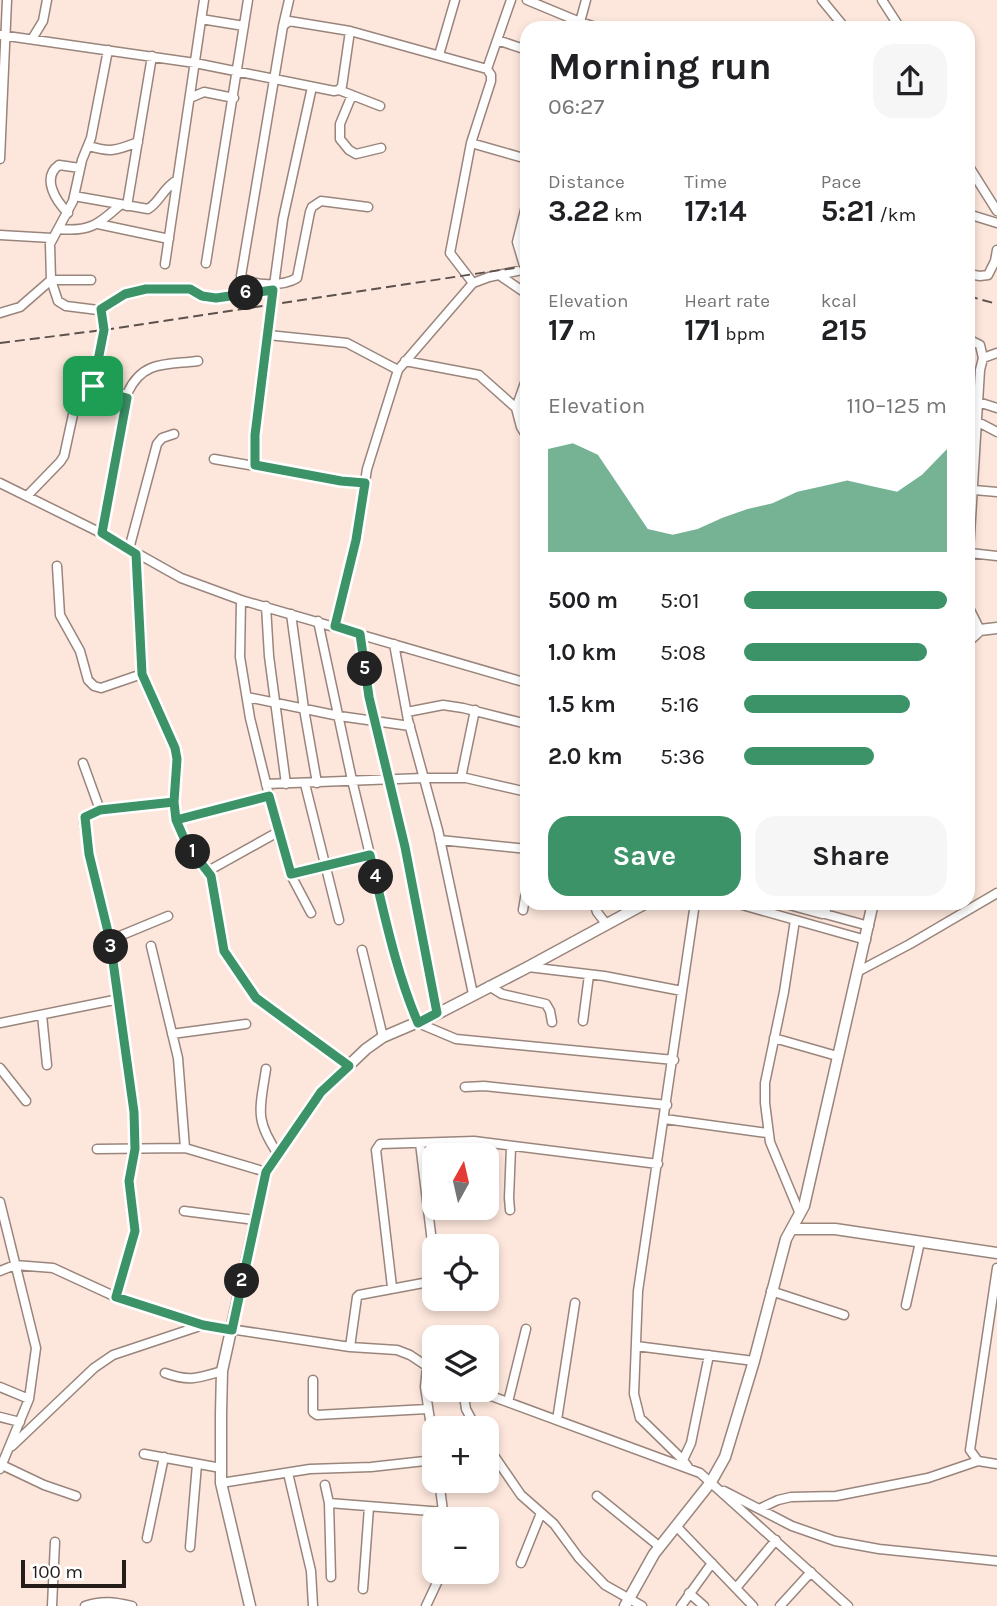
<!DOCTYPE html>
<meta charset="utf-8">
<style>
body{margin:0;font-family:Karla,sans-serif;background:#f6f6f6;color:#202124;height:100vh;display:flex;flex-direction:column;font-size:26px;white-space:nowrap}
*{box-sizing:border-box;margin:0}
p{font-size:23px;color:#757577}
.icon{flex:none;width:38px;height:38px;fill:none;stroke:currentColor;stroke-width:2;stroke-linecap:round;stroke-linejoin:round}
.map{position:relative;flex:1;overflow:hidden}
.sheet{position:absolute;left:520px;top:21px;width:455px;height:889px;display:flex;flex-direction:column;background:#fff;border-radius:21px;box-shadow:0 4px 10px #0003}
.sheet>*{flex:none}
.needle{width:46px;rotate:8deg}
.buttons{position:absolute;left:422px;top:1143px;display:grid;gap:14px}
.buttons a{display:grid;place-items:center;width:77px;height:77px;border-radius:14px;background:#fff;box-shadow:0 4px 10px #0003;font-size:35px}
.scale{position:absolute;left:21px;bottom:18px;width:105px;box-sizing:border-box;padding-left:7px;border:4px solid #241c19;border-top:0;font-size:19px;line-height:24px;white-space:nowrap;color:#241c19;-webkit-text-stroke:5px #fff;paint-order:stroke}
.pin{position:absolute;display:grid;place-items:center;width:60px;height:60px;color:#fff;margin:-30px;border-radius:14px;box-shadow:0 4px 10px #0006}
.km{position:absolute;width:35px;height:35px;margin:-18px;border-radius:50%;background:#222;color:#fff;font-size:19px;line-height:35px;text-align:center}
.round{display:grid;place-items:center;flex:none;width:74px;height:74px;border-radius:21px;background:#f6f6f6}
.headline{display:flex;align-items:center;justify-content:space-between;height:119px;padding:0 28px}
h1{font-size:38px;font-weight:700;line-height:52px}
.metrics{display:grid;grid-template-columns:repeat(3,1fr);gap:10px;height:119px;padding:7px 28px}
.metrics div{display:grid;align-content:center}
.metrics b{font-size:30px;font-weight:700}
.metrics small{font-size:19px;font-weight:400}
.metrics p{font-size:19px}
.chart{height:196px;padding:14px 28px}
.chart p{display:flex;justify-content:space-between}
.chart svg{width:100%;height:126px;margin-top:7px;fill:#3c9368;opacity:.7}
.button{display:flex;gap:14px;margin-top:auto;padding:14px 28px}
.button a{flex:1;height:80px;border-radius:21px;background:#3c9368;color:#fff;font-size:28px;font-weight:700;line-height:80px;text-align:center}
.button a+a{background:#f6f6f6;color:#202124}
ul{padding:0 28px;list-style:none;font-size:23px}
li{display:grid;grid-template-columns:112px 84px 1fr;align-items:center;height:52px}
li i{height:18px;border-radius:9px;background:#3c9368}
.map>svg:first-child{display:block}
</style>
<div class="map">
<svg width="997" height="1606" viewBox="0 0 997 1606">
<rect width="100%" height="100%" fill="#fde7dc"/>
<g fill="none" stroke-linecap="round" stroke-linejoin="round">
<!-- minor casing -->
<g stroke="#99857c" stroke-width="11">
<path id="minor" d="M 527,0 L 580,22 L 586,0
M 822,0 L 845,28
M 882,0 L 900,28
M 201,19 L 244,26
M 283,26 L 289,0
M 572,28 L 574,24 L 580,22 L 599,28
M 0,35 L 195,63 L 334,91 L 339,90 L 342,86 L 350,31
M 32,39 L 43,21 L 47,0
M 497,40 L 527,50
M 108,50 L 91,138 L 82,160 L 73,201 L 50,244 L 51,280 L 58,301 L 66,306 L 98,310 L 112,304 L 125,294 L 146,289 L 190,289 L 203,296 L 216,298 L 273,290
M 439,55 L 455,0
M 487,69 L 511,0
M 339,90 L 380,106
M 352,95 L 340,124 L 340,139 L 349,150 L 356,154 L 381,148
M 190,98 L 204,92 L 234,98
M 471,143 L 450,253 L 473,283
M 89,146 C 111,153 117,150 138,142
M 0,159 L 7,0
M 968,165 L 997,211
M 74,196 L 148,209 C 160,202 163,188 177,180
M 127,206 L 152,56
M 368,207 L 321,201 L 312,207 L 310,212 L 297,278 C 284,286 252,287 241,276 L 283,26 L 289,21 L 350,31 L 487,69 L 491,75 L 491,81 L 471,143 L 527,159
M 68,213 C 56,201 41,178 59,165 L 80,168
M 968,214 L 997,223
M 98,224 L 169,239
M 58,229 C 89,232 98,225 120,205
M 0,235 L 52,238
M 206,263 L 248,0
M 165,264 L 204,0
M 525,269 L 517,242 L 527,202
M 968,274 L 980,276 L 988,275 L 995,261 L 997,250
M 499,275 L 527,294
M 0,313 L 20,307 L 51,280 L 91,280
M 268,335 L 347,343 L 398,370
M 968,339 L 980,345 L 983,358 L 980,370 L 968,568
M 983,358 L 997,353
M 405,361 L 479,375 L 516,408 L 521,427 L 527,437
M 93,386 L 100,391 L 127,398
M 978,402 L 997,408
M 516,408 L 527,377
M 978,422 L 997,432
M 214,459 L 341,481 L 365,483
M 255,465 L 255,435 L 262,374 L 283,219 L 312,87
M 0,483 L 101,533 L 181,578 L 241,600 L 527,683
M 974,490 L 997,492
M 27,496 L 60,462 L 64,456 L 74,410 L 93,386 L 104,330 L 101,309
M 101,533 L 128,392 C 143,360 167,365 198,361
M 129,549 L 157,444 L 162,438 L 174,434
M 970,553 L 997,556
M 136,554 L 142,674 L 175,748 L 177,769 L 174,802 L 176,820 L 187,845 L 211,876 L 224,951 L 256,998 L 349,1066
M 57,566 L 60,615 L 80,651 L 88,680 L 94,686 L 101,688 L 142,674
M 241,600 L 240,657 L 250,718 L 281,844 L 293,879 L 311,913
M 266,606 L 269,656 L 286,784
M 968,606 L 980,630
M 291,614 L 304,709 L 317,783
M 318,621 L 352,780 L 397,967 L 418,1023 L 456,1039 L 674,1060
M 335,626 L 356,540 L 367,469 L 398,370 L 473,283 L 489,277 L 527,269
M 360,633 L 369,697 L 405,847 L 437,1014
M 394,644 L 408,720 L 438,830 L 473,994
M 247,697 L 339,716 L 410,726
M 407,712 L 443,705 L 463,708 L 527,724
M 83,763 L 100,810 L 89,814 L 84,822 L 89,854 L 110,940 L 133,1112 L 135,1149 L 129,1181 L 136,1231 L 116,1297
M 461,778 L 475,710
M 266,784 L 423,778 L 466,778 L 527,792
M 305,784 L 339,920
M 100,810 L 174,802
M 176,820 L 269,796
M 440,840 L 527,849
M 208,871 L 278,832
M 291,874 L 370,855
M 594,903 L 597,912 L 607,925
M 735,903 L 866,940
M 782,903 L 822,914 L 826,913 L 825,903
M 523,910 L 527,886
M 825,914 L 869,926
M 795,920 L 784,992 L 765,1083 L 765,1103 L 770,1142 L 800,1214
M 110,940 L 168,916
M 151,946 L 178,1058 L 185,1148
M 362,950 L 383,1037
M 528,967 L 604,976 L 682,991
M 859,971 L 910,944 L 997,893
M 489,986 L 502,994 L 546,1004 L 550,1011 L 552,1022
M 42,1015 L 47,1065
M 583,1021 L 589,975
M 0,1023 L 119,999
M 172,1034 L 246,1024
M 774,1038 L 837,1056
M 0,1068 L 26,1101
M 266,1069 C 260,1109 254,1119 278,1154
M 465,1087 L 484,1086 L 667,1105
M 665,1119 L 767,1133
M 420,1143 L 434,1259
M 97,1149 L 185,1148 L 266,1172
M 0,1202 L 36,1348 L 29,1399 L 0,1469
M 510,1210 L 509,1198 L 511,1147
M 184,1211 L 255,1220
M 997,1268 L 970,1450 L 978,1461 L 997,1464
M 0,1271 L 15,1265 L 53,1268 L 116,1297 L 203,1325 L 350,1347 L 397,1350 L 410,1355 L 434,1371
M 392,1287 L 376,1150 L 380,1144 L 474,1141 L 658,1164
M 771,1291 L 844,1315
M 906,1305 L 920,1242
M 636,1346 L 754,1361
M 350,1347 L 357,1297 L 359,1295 L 434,1281
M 427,1367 L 425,1387 L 434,1446
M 165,1373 C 190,1382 198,1378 222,1371
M 313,1380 L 313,1412 L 317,1415 L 427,1409
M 0,1387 L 29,1399
M 463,1390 L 466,1409 L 476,1428
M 475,1390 L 700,1473 L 848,1606
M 508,1402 L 526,1329
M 0,1417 L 20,1422
M 557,1420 L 575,1303
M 486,1444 L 521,1495 L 554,1524 L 579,1558 L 605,1585 L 642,1606
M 12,1446 L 94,1368 L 113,1355 L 203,1325
M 144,1454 L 221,1468
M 683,1460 L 691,1443 L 709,1355
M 2,1465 L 44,1485 L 76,1496
M 688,1467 L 683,1460 L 640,1418 L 634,1394 L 638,1291 L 695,903
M 288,1473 L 311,1571 L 313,1606
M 439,1480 L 444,1519
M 221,1483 L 310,1469 L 371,1467 L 434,1460
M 325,1485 L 329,1503 L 331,1577
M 724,1491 L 792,1526 L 835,1541 L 879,1549 L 997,1561
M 597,1496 L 660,1547
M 329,1503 L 443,1512
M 761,1508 L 778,1500 L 791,1497 L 836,1496 L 928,1478 L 978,1461
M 676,1526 L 753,1606
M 147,1538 L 164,1457
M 190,1547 L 197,1464
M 521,1563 L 541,1513
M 736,1588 L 776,1540
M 363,1589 L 369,1507
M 689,1593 L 704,1606
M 52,1606 L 55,1542
M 85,1606 C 102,1600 115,1602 132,1606
M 426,1606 L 442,1572
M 681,1606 L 712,1563
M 780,1606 L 811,1572"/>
</g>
<!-- tertiary casing -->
<g stroke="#99857c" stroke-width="13">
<path id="tertiary" d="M 968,641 L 980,630 L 997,628
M 792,1229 L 835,1229 L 997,1253
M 250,1606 L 221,1483 L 221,1414 L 222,1371 L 266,1172 L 321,1092 L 366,1049 L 383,1037 L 437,1014 L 528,967 L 646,903
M 625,1606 L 654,1554 L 711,1482 L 725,1457 L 754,1361 L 786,1239 L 804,1206 L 873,903"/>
</g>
<!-- minor -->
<use href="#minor" stroke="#fff" stroke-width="8"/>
<!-- tertiary -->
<use href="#tertiary" stroke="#fff" stroke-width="10"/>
<!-- rail -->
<path stroke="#5c514c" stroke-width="2" stroke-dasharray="10 5" stroke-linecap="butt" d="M 968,296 L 997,304
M 0,343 L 111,329 L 527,266"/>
</g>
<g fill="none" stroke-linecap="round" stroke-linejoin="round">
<!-- route casing -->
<g stroke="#fff" stroke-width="14">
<path id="route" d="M 93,386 L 100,391 L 127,398 L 102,533 L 136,554 L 142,674 L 175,748 L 177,759 L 174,802 L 176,820 L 187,845 L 211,876 L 224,951 L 256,998 L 349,1066 L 321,1092 L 266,1172 L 232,1330 L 203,1325 L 116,1297 L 135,1231 L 129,1181 L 135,1149 L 134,1112 L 110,940 L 89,854 L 85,817 L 100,810 L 174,802 L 176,820 L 269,796 L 291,874 L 370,855 C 384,912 395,969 418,1023 L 437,1013 L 405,847 L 369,697 L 360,634 L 335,626 L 356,540 L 365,483 L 341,481 L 255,465 L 255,435 L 273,290 L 216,298 L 202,296 L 190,289 L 146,289 L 125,294 L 101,309 L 104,330 L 93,386"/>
</g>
<!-- route -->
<use href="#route" stroke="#3c9368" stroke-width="9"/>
</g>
</svg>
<div class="buttons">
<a><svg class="needle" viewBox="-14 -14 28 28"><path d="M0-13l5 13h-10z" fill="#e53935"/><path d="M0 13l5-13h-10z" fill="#757577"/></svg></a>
<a><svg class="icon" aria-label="locate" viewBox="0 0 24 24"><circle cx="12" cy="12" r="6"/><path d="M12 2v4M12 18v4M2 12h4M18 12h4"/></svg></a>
<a><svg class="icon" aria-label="layers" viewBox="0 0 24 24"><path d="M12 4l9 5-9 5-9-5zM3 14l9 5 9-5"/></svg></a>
<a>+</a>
<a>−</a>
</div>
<div class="scale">100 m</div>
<div class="pin" style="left:93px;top:386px;background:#1e9e55"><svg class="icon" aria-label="arrive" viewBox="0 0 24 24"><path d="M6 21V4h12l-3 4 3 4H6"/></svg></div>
<b class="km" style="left:193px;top:852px">1</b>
<b class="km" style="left:242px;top:1281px">2</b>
<b class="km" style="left:111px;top:947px">3</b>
<b class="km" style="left:376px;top:877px">4</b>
<b class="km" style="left:365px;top:669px">5</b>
<b class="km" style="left:246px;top:293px">6</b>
<section class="sheet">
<div class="headline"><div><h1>Morning run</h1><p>06:27</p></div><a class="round"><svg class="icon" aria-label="share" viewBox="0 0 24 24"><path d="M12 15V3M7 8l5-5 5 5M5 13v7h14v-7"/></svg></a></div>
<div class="metrics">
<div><p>Distance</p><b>3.22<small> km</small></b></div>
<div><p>Time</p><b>17:14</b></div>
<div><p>Pace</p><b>5:21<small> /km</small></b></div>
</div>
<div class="metrics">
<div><p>Elevation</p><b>17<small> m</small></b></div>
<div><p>Heart rate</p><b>171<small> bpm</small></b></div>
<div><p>kcal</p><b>215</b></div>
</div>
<div class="chart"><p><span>Elevation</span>110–125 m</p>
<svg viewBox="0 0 160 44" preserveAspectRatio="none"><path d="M0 44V8L10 6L20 10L30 23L40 36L50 38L60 36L70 32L80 29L90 27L100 23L110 21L120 19L130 21L140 23L150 17L160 8V44z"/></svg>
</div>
<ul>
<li><b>500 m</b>5:01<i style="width:100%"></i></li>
<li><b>1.0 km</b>5:08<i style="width:90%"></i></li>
<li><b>1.5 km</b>5:16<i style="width:82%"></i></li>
<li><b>2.0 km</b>5:36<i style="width:64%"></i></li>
</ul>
<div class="button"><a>Save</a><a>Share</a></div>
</section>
</div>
